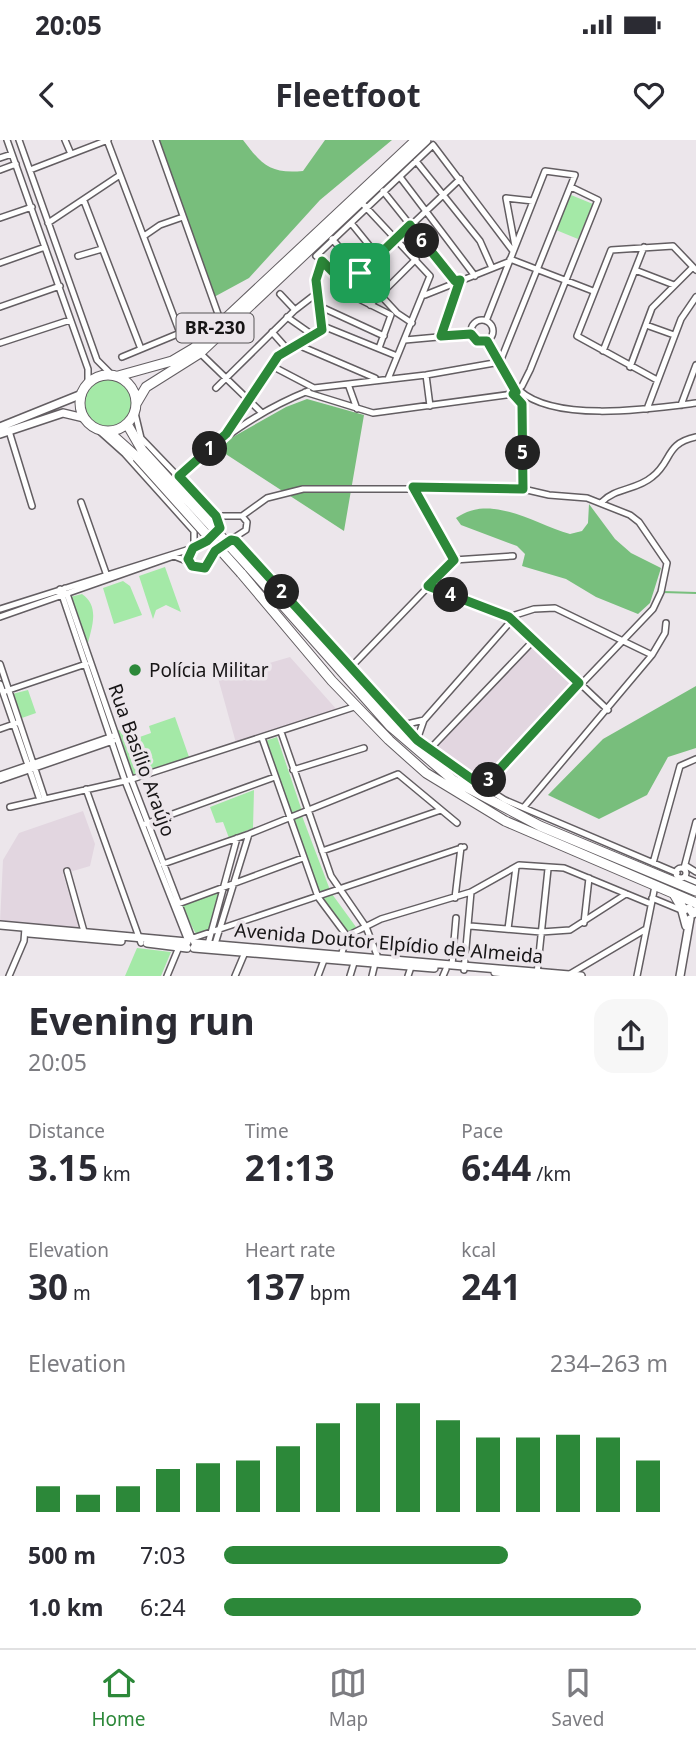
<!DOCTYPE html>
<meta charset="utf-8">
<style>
body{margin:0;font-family:"Noto Sans",sans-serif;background:#f7f7f7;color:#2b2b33;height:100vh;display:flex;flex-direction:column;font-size:26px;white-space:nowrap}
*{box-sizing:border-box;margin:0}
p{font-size:23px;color:#7c7c81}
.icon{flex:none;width:38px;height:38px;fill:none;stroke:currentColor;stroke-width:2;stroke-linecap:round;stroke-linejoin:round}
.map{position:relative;height:836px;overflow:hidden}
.details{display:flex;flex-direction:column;background:#fff;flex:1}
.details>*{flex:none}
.pin{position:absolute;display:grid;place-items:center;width:60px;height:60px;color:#fff;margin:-30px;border-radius:14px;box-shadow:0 4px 10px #0006}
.km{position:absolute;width:35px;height:35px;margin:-18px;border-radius:50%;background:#222;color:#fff;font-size:19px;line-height:35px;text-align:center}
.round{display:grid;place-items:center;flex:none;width:74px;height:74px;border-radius:21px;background:#f7f7f7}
.summary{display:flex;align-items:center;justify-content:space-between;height:119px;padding:0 28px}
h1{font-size:38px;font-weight:700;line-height:52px}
.metrics{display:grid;grid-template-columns:repeat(3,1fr);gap:10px;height:119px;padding:7px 28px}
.metrics div{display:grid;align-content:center}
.metrics b{font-size:35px;font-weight:700}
.metrics small{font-size:19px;font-weight:400}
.metrics p{font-size:19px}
.chart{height:196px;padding:14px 28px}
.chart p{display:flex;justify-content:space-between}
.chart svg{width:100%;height:126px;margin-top:7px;stroke:#2c8839;stroke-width:6}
ul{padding:0 28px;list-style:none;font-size:23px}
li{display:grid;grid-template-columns:112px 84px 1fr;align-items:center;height:52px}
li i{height:18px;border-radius:9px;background:#2c8839}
.status{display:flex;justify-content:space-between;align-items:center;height:49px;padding:0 35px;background:#fff;direction:ltr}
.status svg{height:19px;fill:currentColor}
header{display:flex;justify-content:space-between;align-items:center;height:91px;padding:0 28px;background:#fff;font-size:32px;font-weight:700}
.tab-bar{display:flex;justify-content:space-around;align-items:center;height:98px;border-top:2px solid #e1e1e2;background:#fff;font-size:19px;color:#7c7c81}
.tab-bar a{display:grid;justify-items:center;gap:4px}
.tab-bar .on{color:#2c8839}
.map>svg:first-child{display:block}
</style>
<div class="status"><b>20:05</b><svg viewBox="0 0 49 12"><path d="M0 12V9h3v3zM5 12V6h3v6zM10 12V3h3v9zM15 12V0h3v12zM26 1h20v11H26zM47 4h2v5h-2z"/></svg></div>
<header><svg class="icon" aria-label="back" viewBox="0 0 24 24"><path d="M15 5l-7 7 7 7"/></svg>Fleetfoot<svg class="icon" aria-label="heart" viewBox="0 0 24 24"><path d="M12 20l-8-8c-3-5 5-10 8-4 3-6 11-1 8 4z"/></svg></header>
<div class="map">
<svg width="696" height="836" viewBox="0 0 696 836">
<rect width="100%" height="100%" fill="#ece6eb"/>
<!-- built -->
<path fill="#e2d6e0" d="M 533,506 L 573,544 L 481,641 L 435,608 Z
M 290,517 L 338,571 L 236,603 L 218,538 Z
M 83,671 L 95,704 L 90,726 L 63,734 L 80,790 L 0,783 L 3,720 L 19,693 Z"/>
<!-- green -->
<path fill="#a4e9a7" d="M 571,55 L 593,64 L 578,99 L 556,90 Z
M85 263a24 24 0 1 1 48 0a24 24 0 1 1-48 0Z
M 165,427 L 181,472 L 166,465 L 156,470 L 153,479 L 139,436 Z
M 123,441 L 130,446 L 142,475 L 114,484 L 103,448 Z
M 82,454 C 101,467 91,489 87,507 L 70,457 Z
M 28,550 L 36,573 L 19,579 L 12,554 Z
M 175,577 L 189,617 L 132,637 L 117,589 L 134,599 L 151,593 L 149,586 Z
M 277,597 L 302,671 L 290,675 L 265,601 Z
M 254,650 L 253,688 L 229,698 L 223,682 L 216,683 L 210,667 Z
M 302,676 L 330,750 L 318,754 L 292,680 Z
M 222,750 L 211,792 L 196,794 L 180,764 Z
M 332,754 L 356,787 L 348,794 L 321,759 Z
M 137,808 L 171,812 L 161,836 L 125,836 Z"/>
<!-- forest -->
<path fill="#78be7c" d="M 159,0 L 243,0 C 262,25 270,34 303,31 L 325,0 L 392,0 L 320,60 L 249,138 L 214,157 Z
M 307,259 L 364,275 L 344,391 L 218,309 L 224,302 L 286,267 Z
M 696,546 L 696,608 L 668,617 L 647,655 L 599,679 L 548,655 L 603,599 Z"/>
<!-- water -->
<path fill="#78bf7d" d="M 589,364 L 615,399 L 631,413 L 661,428 L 650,463 L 638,474 L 596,457 L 566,439 L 522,426 L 525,414 L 517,406 L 461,385 L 456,378 C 491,353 534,384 570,394 L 582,391 L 588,383 Z"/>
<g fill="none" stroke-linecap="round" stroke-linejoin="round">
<!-- stream -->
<path stroke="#78bf7d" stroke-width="2" d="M 663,452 L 696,453"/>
<!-- minor casing -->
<g stroke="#635e62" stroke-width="8">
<path id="minor" d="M 7,0 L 88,229 L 88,243
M 19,0 L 97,220 L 112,235
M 65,0 L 71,14
M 107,0 L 180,193 L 122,217
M 156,0 L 218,174
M 433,5 L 513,111
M 0,18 L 12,14
M 416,21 L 480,101 L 492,128
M 0,30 L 16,24
M 30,30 L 108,0
M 400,37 L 475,136
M 383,51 L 455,141
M 84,61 L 141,209
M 361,62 L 430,136 L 388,239
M 0,78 L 32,67
M 48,83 L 120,35
M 351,83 L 377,115
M 144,96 L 160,85 L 183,77
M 332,99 L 361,132
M 515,106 L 506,58 L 533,61
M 78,116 L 102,109
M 316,116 L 433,5
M 510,119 L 593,151
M 322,121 L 361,160 L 391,175 L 379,208
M 0,123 L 45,107
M 635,130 L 674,145
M 360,133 L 397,173 L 412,183
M 347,146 L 460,39
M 280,154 L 295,170
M 425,155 L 508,122
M 370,165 L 416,119
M 319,166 L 384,196
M 0,167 L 60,146
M 287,177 L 314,196
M471 191a11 11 0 1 1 22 0a11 11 0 1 1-22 0Z
M 486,181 L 545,31 L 575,35 L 500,222
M 646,185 L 674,195
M 323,186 L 397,216
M 272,192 L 288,210
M 441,196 L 460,140
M 405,200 L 471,194
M 487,201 L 516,252
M 0,203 L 70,180
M 298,205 L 375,238
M 603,211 L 644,107
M 200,213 L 261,272
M 272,226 L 314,248 L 426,235 L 500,222
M 630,227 L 652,168 L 693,127
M 426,235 L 430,266
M 657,240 L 577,196 L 611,110 L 673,106 L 696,130
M 348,244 L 357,269
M 216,248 L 295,170 L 317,153
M 519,250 C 555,283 650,269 696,263
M 305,252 L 373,273 L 513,254
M 513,254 L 522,246 L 530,230 L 598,60 L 571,47
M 513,254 L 523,269 L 523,349
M 681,265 L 696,225
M 647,269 L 681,179 L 696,157
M 135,273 L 141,298 L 216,376 L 220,388
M 97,289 L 125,314 L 194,391 L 194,406
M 9,291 L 32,366
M 226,294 L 278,216 L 322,190 L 316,140 L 322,121
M 179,336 C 221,299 256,272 308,251
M 413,347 L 454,420 L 513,416
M 81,362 L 106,433
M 602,362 C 615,348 637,350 652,337 C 673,321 664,304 696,297
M 216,376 L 242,376 L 267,358 L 303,349 L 523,349 L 549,355 L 587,358 L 630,375 L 639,382 L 667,423 L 661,452 L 653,469 L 483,647
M 210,399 L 190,412 L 188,419 L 192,426 C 211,433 209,416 221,407
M 232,399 L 247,410 L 395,577 L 436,616 L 505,660 L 677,733
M 232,399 L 246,390 L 247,382 L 242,376
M 428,446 L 509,477 L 534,469 L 555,468 L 652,515
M 65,448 L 131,639 L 193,801
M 60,449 L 125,641 L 188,801
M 0,469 L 193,408
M 0,477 L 174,416 L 189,422
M 511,478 L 608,570
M 0,524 L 45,659
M 351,527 L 454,420
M 0,544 L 40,660
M 6,551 L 86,524
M 403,585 L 424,580
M 0,589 L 17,583
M 281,592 L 331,736 L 366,787 L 377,815 L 372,836
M 262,598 L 318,757 L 347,796 L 341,816
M 417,600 L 424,580 L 512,480
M 429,610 L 534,500
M 293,630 L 364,608
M 0,635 L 113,596
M 0,640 L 113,601
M 86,649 L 141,803
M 10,667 L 129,640 L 357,566
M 524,667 L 652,515 L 665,493 L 666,483
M 145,684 L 275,637
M 322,711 L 441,670
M 653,723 L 680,626 L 696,619
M 163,724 L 249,694 L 398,634 L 457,683
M 685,725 L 696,732
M 684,728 L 696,682
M676 733a5 5 0 1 1 10 0a5 5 0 1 1-10 0Z
M 67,731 L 85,795
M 684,737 L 696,742
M 455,758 L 461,707
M 652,758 L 681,770
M 178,764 L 303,718
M 584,783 L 589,738
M 470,786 L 541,792 L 570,790 L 626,754
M 508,789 L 516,727
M 347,796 L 381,779 L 471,752 L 519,725 L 564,728 L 651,764
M 193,798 L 464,707
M 208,804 L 237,698
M 215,804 L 249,694
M 452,825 L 456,778
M 464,830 L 471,752
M 537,834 L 548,729
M 570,834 L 646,789
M 9,836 L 24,801 L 25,788
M 167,836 L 179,807
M 235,836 L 246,810
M 318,836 L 324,820
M 350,836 L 354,823
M 408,836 L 411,827
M 443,836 L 446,829
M 637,836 L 655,746"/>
</g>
<!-- major casing -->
<g stroke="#635e62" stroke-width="10">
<path id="major" d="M 0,287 L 82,254
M 0,294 L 63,273 L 84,278
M 0,785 L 187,802
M 686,786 L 682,771 L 689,768 L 693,774
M 29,793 L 121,801
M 147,803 L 187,808
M 195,803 L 581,836
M 194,808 L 434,828
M 495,832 L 539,836
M 680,836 L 690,779"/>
</g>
<!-- highway casing -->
<g stroke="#635e62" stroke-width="11">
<path id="highway" d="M80 263a28 28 0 1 1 56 0a28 28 0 1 1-56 0Z
M 118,236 L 172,221 L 194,208 L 416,0
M 136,264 L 146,247 L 200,213 L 426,0
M 127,284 L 142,310
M 108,291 L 137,317
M 248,426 L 390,586 L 453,640 L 540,686 L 696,751
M 241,433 L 332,541 L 389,600 L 426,633 L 505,681 L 696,763
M 674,754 L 683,769
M 693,772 L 696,772"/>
</g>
<!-- minor -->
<use href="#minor" stroke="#fff" stroke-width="5"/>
<!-- major -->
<use href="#major" stroke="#fff" stroke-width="7"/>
<!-- highway -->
<use href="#highway" stroke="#fff" stroke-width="9"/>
<!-- highway-bridge casing -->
<g stroke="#635e62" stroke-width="11" stroke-linecap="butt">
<path id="highway-bridge" d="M 142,310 L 248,426
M 137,317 L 241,433"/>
</g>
<!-- highway-bridge -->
<use href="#highway-bridge" stroke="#fff" stroke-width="9"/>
</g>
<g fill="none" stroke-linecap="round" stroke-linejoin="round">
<!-- route casing -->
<g stroke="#fff" stroke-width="14">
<path id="route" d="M 410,85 L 455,141 L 460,140 L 441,196 L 471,194 L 477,201 L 487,201 L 516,252 L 513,254 L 522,264 L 523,349 L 413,347 L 454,420 L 428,446 L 509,477 L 579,543 L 483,647 L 417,600 L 236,401 L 231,400 L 215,411 L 205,428 L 192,426 L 188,419 L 193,408 L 207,401 L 220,388 L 216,376 L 179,336 L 226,294 L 278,216 L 322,190 L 316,140 L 322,121 L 347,146 Z"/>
</g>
<!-- route -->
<use href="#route" stroke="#2c8839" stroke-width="9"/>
</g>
<!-- markers -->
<circle fill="#2c8839" stroke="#ece6eb" stroke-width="2.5" cx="135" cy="530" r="7"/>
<g text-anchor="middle" stroke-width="7" stroke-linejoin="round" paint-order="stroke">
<!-- shield labels -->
<rect fill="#ece6eb" stroke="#575456" stroke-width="2" x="176.5" y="173.5" width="77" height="29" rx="5"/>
<g font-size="18" font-weight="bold" fill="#171516">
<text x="215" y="194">BR-230</text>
</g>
<!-- poi labels -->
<g font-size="19" fill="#171516" stroke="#ece6eb" text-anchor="start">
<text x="149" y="537">Polícia Militar</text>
</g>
<!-- street labels -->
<g font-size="19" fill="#171516" stroke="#ece6eb">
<text transform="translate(142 620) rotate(70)" y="7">Rua Basílio Araújo</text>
<text transform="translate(389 803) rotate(5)" y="7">Avenida Doutor Elpídio de Almeida</text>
</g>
</g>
</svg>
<div class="pin" style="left:360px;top:133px;background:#1e9e55"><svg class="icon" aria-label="arrive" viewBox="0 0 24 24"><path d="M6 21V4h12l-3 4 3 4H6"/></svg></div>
<b class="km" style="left:210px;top:309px">1</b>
<b class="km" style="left:282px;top:452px">2</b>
<b class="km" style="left:489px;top:640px">3</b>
<b class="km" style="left:451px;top:455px">4</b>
<b class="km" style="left:523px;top:313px">5</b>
<b class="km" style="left:422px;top:101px">6</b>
</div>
<section class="details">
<div class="summary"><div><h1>Evening run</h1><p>20:05</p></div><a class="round"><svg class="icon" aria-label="share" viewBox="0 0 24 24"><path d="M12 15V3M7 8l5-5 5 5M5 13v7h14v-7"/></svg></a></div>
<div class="metrics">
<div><p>Distance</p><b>3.15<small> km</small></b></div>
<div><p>Time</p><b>21:13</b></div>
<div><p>Pace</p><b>6:44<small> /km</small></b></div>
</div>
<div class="metrics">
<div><p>Elevation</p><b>30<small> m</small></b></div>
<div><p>Heart rate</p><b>137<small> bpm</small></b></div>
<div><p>kcal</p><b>241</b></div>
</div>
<div class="chart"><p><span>Elevation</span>234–263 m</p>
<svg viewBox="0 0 160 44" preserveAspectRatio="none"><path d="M5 44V35M15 44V38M25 44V35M35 44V29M45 44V27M55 44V26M65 44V21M75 44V13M85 44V6M95 44V6M105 44V12M115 44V18M125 44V18M135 44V17M145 44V18M155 44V26"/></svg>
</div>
<ul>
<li><b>500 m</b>7:03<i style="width:64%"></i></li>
<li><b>1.0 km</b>6:24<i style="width:94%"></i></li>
</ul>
</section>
<nav class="tab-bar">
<a class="on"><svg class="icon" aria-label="home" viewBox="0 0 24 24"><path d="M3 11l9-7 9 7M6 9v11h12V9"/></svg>Home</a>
<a><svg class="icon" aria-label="map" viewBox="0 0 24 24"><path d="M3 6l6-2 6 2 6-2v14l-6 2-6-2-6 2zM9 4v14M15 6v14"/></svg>Map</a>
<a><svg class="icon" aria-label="saved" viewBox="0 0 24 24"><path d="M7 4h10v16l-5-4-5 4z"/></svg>Saved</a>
</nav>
